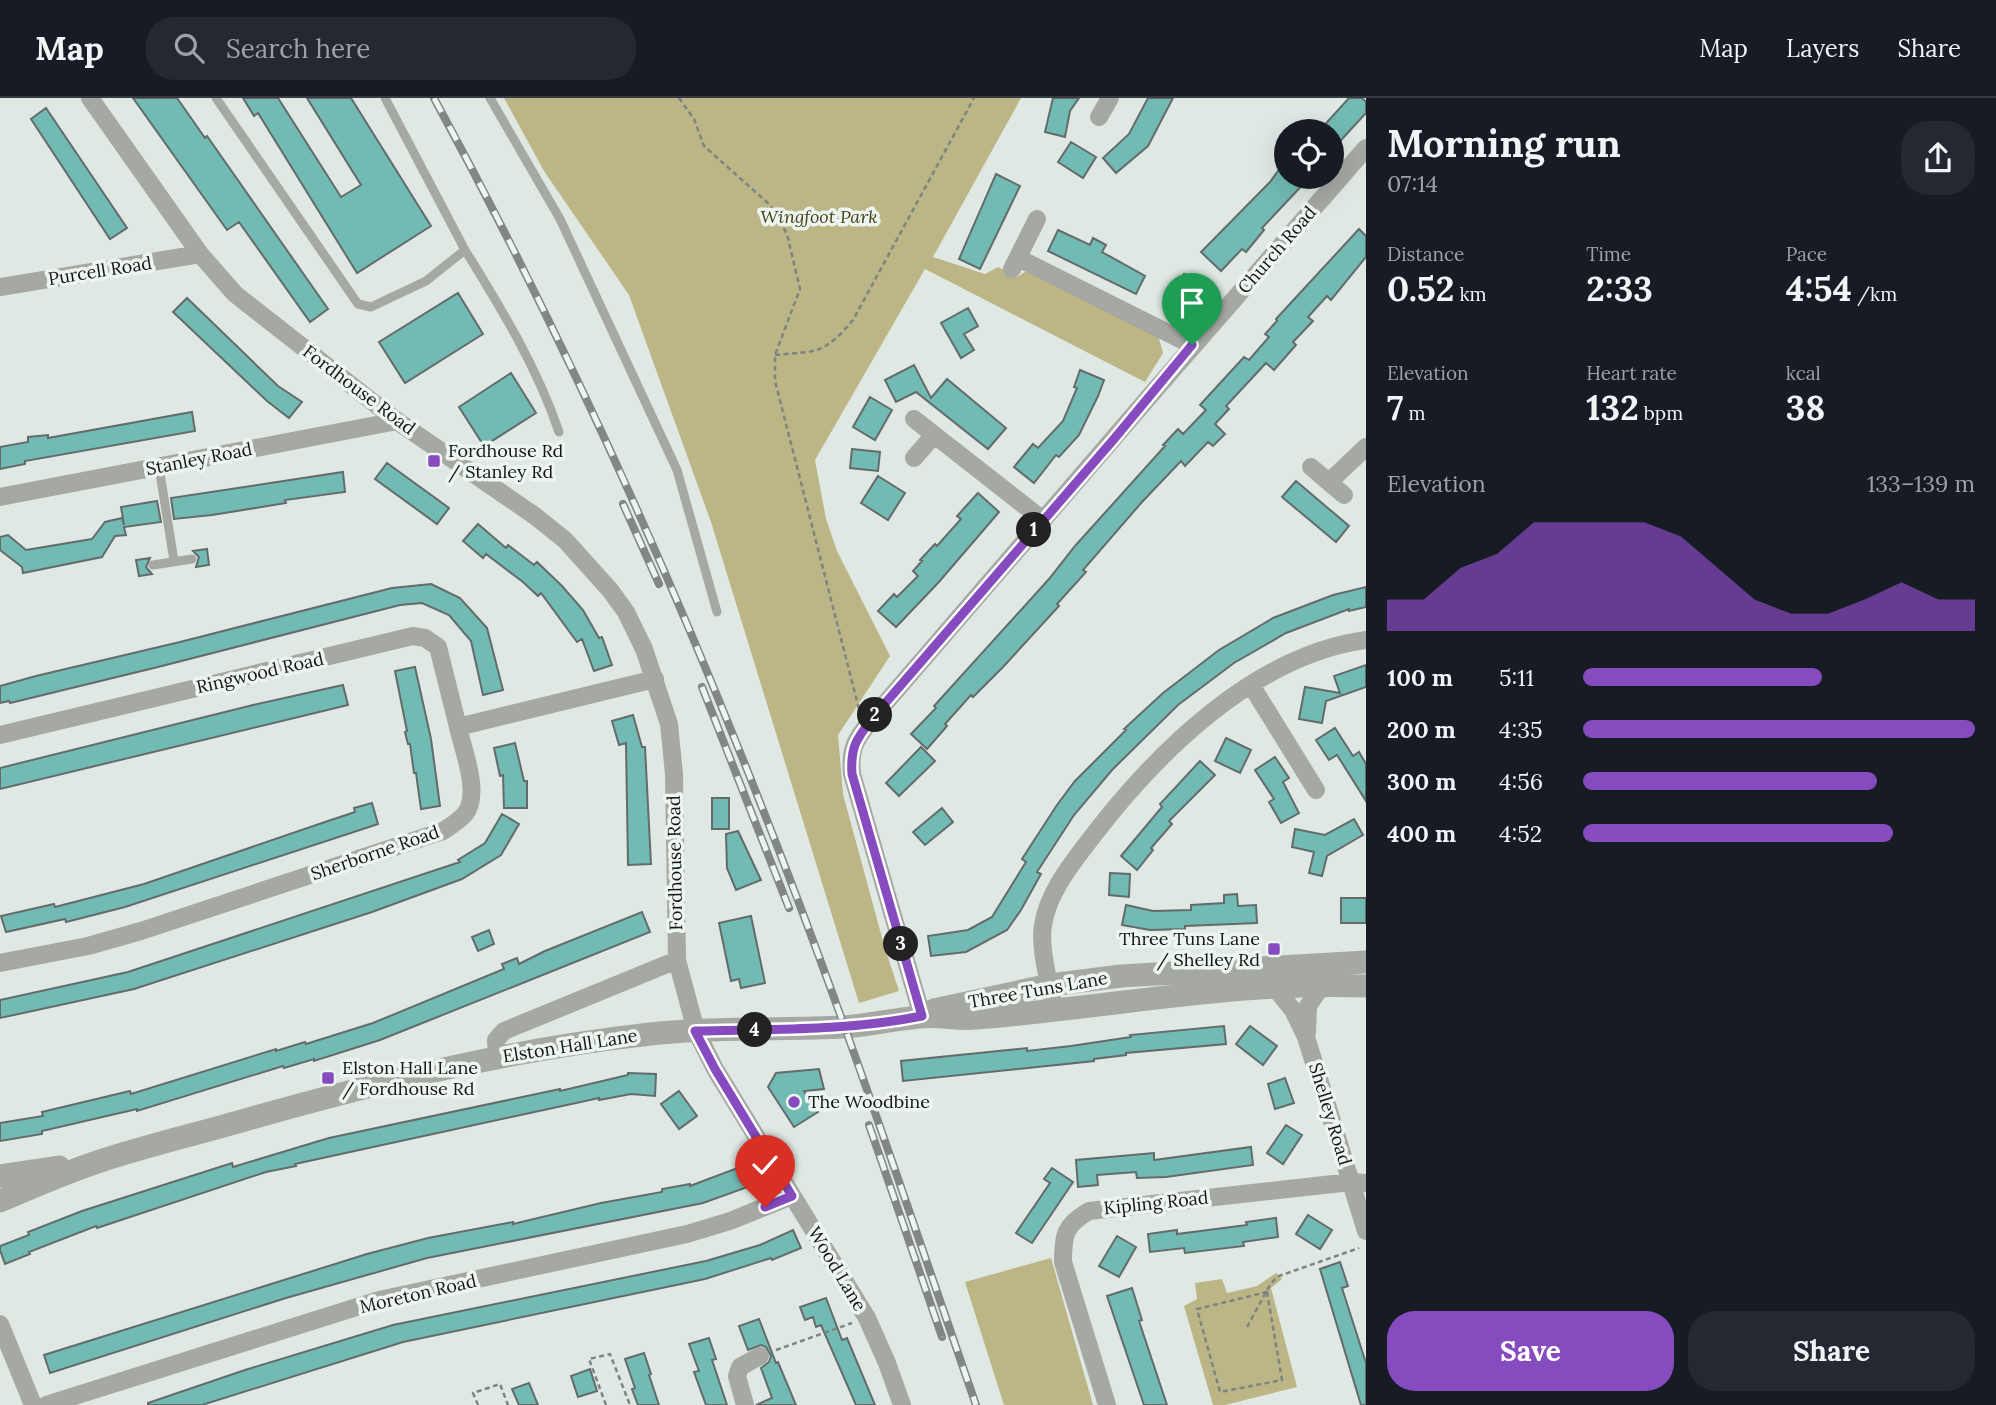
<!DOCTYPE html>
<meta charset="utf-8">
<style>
body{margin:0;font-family:Lora,serif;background:#242831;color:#f1f3f6;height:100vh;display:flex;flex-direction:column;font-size:26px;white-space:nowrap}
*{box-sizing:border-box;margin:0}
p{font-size:23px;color:#9ea1a6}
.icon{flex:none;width:38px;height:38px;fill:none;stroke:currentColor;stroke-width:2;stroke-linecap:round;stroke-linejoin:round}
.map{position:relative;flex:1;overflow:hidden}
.panel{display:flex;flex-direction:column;background:#171b24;width:630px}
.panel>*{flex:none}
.buttons{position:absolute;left:1274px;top:21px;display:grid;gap:14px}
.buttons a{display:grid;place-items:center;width:70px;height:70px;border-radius:50%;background:#171b24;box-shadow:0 7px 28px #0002;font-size:35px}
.pin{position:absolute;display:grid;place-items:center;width:60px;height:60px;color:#fff;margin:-72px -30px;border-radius:50% 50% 50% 0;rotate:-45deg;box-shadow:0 0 7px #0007}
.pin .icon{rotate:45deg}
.km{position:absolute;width:35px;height:35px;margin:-18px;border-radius:50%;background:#222;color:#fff;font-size:19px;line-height:35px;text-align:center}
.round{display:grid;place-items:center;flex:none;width:74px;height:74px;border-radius:28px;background:#242831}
.overview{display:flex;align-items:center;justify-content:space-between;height:119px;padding:0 21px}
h1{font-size:38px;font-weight:800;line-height:52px}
.metrics{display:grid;grid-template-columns:repeat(3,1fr);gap:10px;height:119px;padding:7px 21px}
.metrics div{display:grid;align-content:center}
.metrics b{font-size:35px;font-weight:800}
.metrics small{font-size:19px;font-weight:400}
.metrics p{font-size:19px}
.chart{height:196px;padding:14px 21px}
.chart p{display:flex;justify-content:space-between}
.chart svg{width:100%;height:126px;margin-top:7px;fill:#874bc0;opacity:.7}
.primary-button{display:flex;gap:14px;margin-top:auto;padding:14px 21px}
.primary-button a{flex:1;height:80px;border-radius:28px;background:#874bc0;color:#fff;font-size:28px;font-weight:800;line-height:80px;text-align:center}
.primary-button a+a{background:#242831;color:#f1f3f6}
ul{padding:0 21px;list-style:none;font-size:23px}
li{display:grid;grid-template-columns:112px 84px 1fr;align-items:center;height:52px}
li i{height:18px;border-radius:9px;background:#874bc0}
header{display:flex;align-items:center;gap:42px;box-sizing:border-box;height:98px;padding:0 35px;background:#171b24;border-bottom:2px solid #363941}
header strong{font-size:33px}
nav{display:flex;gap:38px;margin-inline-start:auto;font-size:24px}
.search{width:490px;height:63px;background:#242831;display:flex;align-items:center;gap:18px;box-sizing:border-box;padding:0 24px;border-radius:28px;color:#9ea1a6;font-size:26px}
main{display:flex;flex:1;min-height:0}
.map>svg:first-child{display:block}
</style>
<header>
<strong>Map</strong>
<div class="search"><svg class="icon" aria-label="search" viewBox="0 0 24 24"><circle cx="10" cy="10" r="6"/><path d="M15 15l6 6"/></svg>Search here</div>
<nav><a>Map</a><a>Layers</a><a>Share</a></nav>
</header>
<main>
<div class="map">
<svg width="1366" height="1307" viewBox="0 0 1366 1307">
<rect width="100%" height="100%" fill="#dfe8e3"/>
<!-- green -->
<path fill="#bcb585" d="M 504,0 L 1021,0 L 933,159 L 985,176 L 998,169 L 1017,179 L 1028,172 L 1158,237 L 1163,255 L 1145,284 L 925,171 L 815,362 L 826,421 L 837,453 L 890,558 L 838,637 L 843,696 L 884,847 L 899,893 L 859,905 L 711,424 L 629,197 L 544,73 Z
M 1051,1160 L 1093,1307 L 1004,1307 L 965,1184 Z
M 1276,1175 L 1282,1181 L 1271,1190 L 1297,1289 L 1225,1307 L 1213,1307 L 1184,1208 L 1197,1201 L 1195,1185 L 1222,1181 L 1227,1195 L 1257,1188 Z"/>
<!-- building -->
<path fill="#72bbb4" stroke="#636c6b" stroke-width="2" d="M 133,0 L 177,0 L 205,40 L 207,38 L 328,211 L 310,224 L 239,124 L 227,132 Z
M 243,0 L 278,0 L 341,99 L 361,87 L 307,0 L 351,0 L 431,128 L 357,175 L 258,15 L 254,18 Z
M 1053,0 L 1079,0 L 1070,13 L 1065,39 L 1045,34 Z
M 1148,0 L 1173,0 L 1148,48 L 1116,75 L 1103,60 L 1129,36 Z
M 1349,0 L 1362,0 L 1366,4 L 1366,15 L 1332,52 L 1332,33 L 1319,33 Z
M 46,10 L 127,130 L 110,141 L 31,21 Z
M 1071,44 L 1096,59 L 1083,80 L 1058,64 Z
M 1286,62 L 1286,79 L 1310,79 L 1262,130 L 1264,132 L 1246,154 L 1242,151 L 1221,173 L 1201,154 L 1270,84 Z
M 996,76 L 1020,88 L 980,171 L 959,161 Z
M 1359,131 L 1366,138 L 1366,159 L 1331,202 L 1327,198 L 1308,219 L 1313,223 L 1293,244 L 1296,247 L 1274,272 L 1266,265 L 1226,308 L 1229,311 L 1215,326 L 1225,336 L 1213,348 L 1208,344 L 1185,368 L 1181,363 L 1142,404 L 1083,472 L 1086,474 L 1057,506 L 1059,508 L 1003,569 L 973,599 L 971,597 L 945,626 L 947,628 L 927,651 L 911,636 L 936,610 L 934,608 L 1049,481 L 1075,448 L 1165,348 L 1163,347 L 1178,331 L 1183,336 L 1206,312 L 1200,307 L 1244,259 L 1249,262 L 1269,239 L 1265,236 L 1277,223 L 1276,221 Z
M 1058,132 L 1090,147 L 1093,140 L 1106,147 L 1102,154 L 1145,178 L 1136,196 L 1048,153 Z
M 1184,176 L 1197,183 L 1192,193 L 1198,196 L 1188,217 L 1168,207 Z
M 458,195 L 483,236 L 405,285 L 379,244 Z
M 187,200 L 278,288 L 302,304 L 289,320 L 267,303 L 173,214 Z
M 968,210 L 978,228 L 964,236 L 974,252 L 961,260 L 941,225 Z
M 914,267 L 931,300 L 947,281 L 1006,330 L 988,351 L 916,294 L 896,304 L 885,282 Z
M 1080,272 L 1104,282 L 1098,298 L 1079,337 L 1059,359 L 1056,357 L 1034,385 L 1014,369 L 1033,346 L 1038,350 L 1063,323 L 1077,290 L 1074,289 Z
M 511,275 L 536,315 L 484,348 L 459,309 Z
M 870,299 L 892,312 L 875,342 L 853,329 Z
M 192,314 L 195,333 L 25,363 L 25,366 L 0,371 L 0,349 L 28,344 L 28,339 L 48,337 L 48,340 Z
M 852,351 L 880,354 L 878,373 L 850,370 Z
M 387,365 L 449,410 L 437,426 L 375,381 Z
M 343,374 L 345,394 L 285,402 L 286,405 L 212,417 L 174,421 L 171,400 Z
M 878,378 L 905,395 L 888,422 L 861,405 Z
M 1296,383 L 1349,428 L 1336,444 L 1282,399 Z
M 978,395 L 999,414 L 938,485 L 896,529 L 878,513 L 894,496 L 897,499 L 918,478 L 913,473 L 922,463 L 920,462 L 935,446 L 937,448 L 961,421 L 957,418 Z
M 157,403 L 161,424 L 124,429 L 126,437 L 115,438 L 102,459 L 23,475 L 22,469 L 0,452 L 0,439 L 8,437 L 26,452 L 92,441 L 105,424 L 122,420 L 124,427 L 121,409 Z
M 478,426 L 506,450 L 508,447 L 534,467 L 537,464 L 562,488 L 583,512 L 599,540 L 602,539 L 612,567 L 594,573 L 582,541 L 577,544 L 541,495 L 538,498 L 523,484 L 486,456 L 483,460 L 463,443 Z
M 207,451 L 209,467 L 196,469 L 199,459 L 193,453 Z
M 150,460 L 146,469 L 152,476 L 139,478 L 136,462 Z
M 431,486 L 460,500 L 487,530 L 503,592 L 483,597 L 471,543 L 449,517 L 422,505 L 400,507 L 158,569 L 10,605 L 9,603 L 0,605 L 0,588 L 36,578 L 180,544 L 392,490 Z
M 1366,489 L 1366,509 L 1349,513 L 1349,511 L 1286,535 L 1234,565 L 1178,607 L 1112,672 L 1074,717 L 1037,774 L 1041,776 L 1021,812 L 1007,832 L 966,854 L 931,858 L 928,838 L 968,832 L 992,819 L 1026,764 L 1022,761 L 1057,707 L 1075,683 L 1126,632 L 1124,631 L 1163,595 L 1219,552 L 1273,520 L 1333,497 Z
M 1366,567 L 1366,589 L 1326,603 L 1322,625 L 1299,621 L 1305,589 L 1340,595 L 1334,578 Z
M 415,569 L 431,641 L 440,708 L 421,711 L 416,675 L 414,675 L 410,646 L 408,646 L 405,634 L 407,633 L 395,573 Z
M 343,587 L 348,607 L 0,691 L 0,670 L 253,607 Z
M 633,617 L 642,649 L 645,649 L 651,766 L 628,767 L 626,645 L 619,647 L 612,623 Z
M 1335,630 L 1353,658 L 1359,654 L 1366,666 L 1366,703 L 1337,657 L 1329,662 L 1316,642 Z
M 1226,640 L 1251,652 L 1240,675 L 1215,663 Z
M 515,645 L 524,683 L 527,683 L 527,710 L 504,710 L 503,677 L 500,678 L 494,650 Z
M 921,649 L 935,663 L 899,698 L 886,685 Z
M 1275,659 L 1289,680 L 1283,684 L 1299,715 L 1281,725 L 1269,704 L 1274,701 L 1255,672 Z
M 1200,663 L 1215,677 L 1169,723 L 1172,726 L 1151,750 L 1153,752 L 1137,772 L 1121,758 L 1162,709 L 1160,706 Z
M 712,700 L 729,700 L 729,731 L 712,731 Z
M 372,705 L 378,726 L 125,809 L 66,824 L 65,821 L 6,834 L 1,818 L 54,806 L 55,809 L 144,786 L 322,725 L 355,714 L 354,710 Z
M 942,710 L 953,724 L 925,747 L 913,734 Z
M 502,716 L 519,726 L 501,757 L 462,781 L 372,814 L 134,891 L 0,920 L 0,902 L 128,874 L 460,764 L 458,762 L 485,745 Z
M 1354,721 L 1363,737 L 1327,758 L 1322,778 L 1309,775 L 1314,754 L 1292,749 L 1295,731 L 1325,737 Z
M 738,733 L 761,782 L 736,792 L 727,770 L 726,736 Z
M 1110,775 L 1130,776 L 1129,799 L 1109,797 Z
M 1237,796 L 1238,808 L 1256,807 L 1257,825 L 1185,828 L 1185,831 L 1150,832 L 1122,827 L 1126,807 L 1153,813 L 1191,812 L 1191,807 L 1224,805 L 1224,797 Z
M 1341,800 L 1366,800 L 1366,825 L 1341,825 Z
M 642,814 L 650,834 L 380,942 L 314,963 L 314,961 L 284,970 L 283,968 L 137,1013 L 137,1011 L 42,1033 L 42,1036 L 0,1043 L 0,1025 L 43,1018 L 42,1014 L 130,993 L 131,996 L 276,951 L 276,953 L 305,944 L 306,946 L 373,925 L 504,871 L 502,866 L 517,860 L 519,866 L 545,853 Z
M 751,818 L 765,885 L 741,890 L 739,881 L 731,883 L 719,825 Z
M 489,832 L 494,846 L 478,853 L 472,839 Z
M 1224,928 L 1226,946 L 1126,955 L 1126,957 L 1094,961 L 1094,963 L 903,983 L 901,963 L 1027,950 L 1027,953 L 1071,948 L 1131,939 L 1130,937 Z
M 1250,928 L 1277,948 L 1263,967 L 1236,946 Z
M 819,971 L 824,991 L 804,993 L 818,1014 L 794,1029 L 768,989 L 776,975 Z
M 628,975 L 656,976 L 655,998 L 631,996 L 599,1002 L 599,1000 L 295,1066 L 296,1068 L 266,1074 L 97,1130 L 96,1128 L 29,1154 L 30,1156 L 5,1166 L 0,1152 L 0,1148 L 29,1137 L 28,1134 L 82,1113 L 232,1065 L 233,1069 L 329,1040 L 560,991 L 560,993 L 628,977 Z
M 1285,980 L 1294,1005 L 1275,1011 L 1268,986 Z
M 679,993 L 697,1018 L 679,1031 L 661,1006 Z
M 1286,1027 L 1302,1037 L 1283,1066 L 1267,1055 Z
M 1251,1049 L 1253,1067 L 1166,1079 L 1137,1080 L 1136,1074 L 1097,1077 L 1098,1087 L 1078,1089 L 1076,1062 L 1154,1055 L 1154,1062 Z
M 748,1066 L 756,1086 L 703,1105 L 427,1160 L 286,1200 L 50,1275 L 44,1257 L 367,1156 L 428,1140 L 513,1124 L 513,1126 L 601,1105 L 662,1094 L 662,1091 L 690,1086 L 690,1088 Z
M 1052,1070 L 1073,1084 L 1032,1145 L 1016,1135 L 1050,1085 L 1044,1081 Z
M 1308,1117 L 1332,1132 L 1320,1151 L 1296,1136 Z
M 1276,1120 L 1278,1139 L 1243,1144 L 1244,1148 L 1185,1155 L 1184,1150 L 1150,1154 L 1148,1136 L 1177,1132 L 1177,1136 L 1247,1127 L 1246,1124 Z
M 793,1132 L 801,1150 L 772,1162 L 771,1160 L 705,1181 L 403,1244 L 202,1307 L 148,1307 L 148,1305 L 245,1272 L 393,1227 L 706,1163 L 760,1147 Z
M 1117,1138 L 1136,1149 L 1119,1179 L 1099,1168 Z
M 1340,1164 L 1348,1188 L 1342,1190 L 1366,1265 L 1366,1307 L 1361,1307 L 1320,1171 Z
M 1132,1190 L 1142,1222 L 1139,1223 L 1167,1307 L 1144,1307 L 1107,1198 Z
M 826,1200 L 842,1242 L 847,1240 L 875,1307 L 856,1307 L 821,1227 L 816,1229 L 813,1219 L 805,1222 L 800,1209 Z
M 759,1221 L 776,1265 L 778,1264 L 796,1307 L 756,1307 L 772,1300 L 761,1270 L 769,1264 L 771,1258 L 766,1249 L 761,1247 L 748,1252 L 739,1228 Z
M 709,1240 L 716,1261 L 712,1262 L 727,1307 L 706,1307 L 694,1274 L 699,1273 L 689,1246 Z
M 644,1255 L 651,1276 L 649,1277 L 659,1307 L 638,1307 L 632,1291 L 635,1290 L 625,1261 Z
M 590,1271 L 597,1293 L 578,1299 L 571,1278 Z
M 529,1285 L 538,1307 L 519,1307 L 512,1291 Z"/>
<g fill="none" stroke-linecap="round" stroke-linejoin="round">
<!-- path -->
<path stroke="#7e8480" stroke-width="2.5" stroke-dasharray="5 3.5" stroke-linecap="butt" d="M 679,0 L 694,21 L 704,48 L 769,106 L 787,136 L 800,191 L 775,257 L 775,283 L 859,611
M 775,257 C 818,253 823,257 853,222 L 974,0
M 1267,1194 L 1282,1282 L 1220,1294 L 1197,1211 Z
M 1247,1229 L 1271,1185 L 1279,1178 L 1359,1150
M 776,1252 L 852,1225
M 478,1307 L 473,1295 L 500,1286 L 508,1307
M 606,1307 L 589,1261 L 610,1256 L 630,1307"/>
<!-- service -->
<path stroke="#a6a8a4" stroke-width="9" d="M 216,0 L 358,206 L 371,209 L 426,183 L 465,152 L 385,0
M 490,0 L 560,121 L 677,372 L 717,514
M 465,152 C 501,210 537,269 559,334
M 159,369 L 174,463
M 153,467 L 192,461"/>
<!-- minor -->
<path stroke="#a6a8a4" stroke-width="18" d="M 90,0 L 200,156 L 235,196 L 397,323 L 535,418 L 565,442 L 610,492 L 626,514 L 644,551 L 669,626 L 674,676 L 677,862 L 696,933 L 715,971 L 867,1220 L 887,1265 L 902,1307
M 1099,19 L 1110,0
M 1018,160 L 1192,247
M 1012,171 L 1037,121
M 0,189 L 200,156
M 914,321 L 1043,422
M 914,360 L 934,337
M 1311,369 L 1344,397
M 1329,384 L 1366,349
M 0,399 L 397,323
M 1251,587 L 1316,692
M 0,637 L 413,538 L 425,540 L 438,549 L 458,629
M 0,865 L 88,848 L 141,833 L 443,733 C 451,728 459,723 465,716 C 481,696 463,652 458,629 L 655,581
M 1274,879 L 1275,890 L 1293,912 L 1306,939 L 1366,1133
M 1054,911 C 1050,887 1039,851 1043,827 C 1048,794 1073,764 1092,739 C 1157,654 1255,557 1366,542
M 922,918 L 852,676 C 849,647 858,639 875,617 C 1038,427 1201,238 1366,50
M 1307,935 L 1308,908 L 1321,889 L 1321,879
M 497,960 L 496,942 L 504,933 L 677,862
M 0,1226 L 33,1307
M 46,1307 L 379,1202 L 687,1136 L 730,1123 L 792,1098
M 745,1307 L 737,1278 L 740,1269 L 760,1258
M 1107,1307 L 1063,1164 C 1063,1136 1065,1127 1089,1113 L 1351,1084 L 1366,1085"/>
<!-- tertiary -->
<path stroke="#a6a8a4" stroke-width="23" d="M 934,912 L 1050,887 L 1121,878 L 1366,864
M 0,1078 L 59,1069
M 0,1103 C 32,1089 65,1075 97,1064 C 148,1047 201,1035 252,1020 C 380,984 509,952 642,937 C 709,929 777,932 844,929 C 870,927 895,921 920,919 C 939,917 958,922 976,920 C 1106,910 1235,883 1366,888"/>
<!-- rail casing -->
<g stroke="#818783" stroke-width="8">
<path id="rail" d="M 434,0 C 560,232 669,472 765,717 C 842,912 908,1110 976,1307
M 623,406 L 659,486
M 702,589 L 789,810
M 869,1027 L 942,1239"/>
</g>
<!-- rail -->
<use href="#rail" stroke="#ecf5f0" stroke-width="5" stroke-dasharray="16" stroke-linecap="butt"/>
</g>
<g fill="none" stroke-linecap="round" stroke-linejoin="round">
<!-- route casing -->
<g stroke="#fff" stroke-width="14">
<path id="route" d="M 765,1109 L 792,1098 L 715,971 L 695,933 C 771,931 848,933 922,918 L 852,676 C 850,647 858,639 875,617 L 1114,341 L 1192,247"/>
</g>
<!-- route -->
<use href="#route" stroke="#874bc0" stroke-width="9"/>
</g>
<!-- markers -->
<g fill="#874bc0" stroke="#ecf5f0" stroke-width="2.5">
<rect x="427" y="356" width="14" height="14" rx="3.5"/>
<rect x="1267" y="844" width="14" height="14" rx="3.5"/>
<rect x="321" y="973" width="14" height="14" rx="3.5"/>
<circle cx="794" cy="1004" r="7"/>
</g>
<g text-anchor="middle" stroke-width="7" stroke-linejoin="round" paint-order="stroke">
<!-- park labels -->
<g font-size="18" font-style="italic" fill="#484217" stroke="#ecf5f0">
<text x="819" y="125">Wingfoot Park</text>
</g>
<!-- street labels -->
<g font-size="18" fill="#141715" stroke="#ecf5f0">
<text transform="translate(1277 152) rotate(-49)" y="6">Church Road</text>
<text transform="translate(100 173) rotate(-9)" y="6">Purcell Road</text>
<text transform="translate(359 292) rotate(37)" y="6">Fordhouse Road</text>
<text transform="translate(199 361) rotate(-11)" y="6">Stanley Road</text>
<text transform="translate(260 575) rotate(-13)" y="6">Ringwood Road</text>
<text transform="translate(375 755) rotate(-19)" y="6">Sherborne Road</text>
<text transform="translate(675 765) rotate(-91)" y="6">Fordhouse Road</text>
<text transform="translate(1038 892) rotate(-10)" y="6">Three Tuns Lane</text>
<text transform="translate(570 948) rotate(-9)" y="6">Elston Hall Lane</text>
<text transform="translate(1330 1016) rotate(73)" y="6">Shelley Road</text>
<text transform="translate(1156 1105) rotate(-6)" y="6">Kipling Road</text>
<text transform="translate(837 1171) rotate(59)" y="6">Wood Lane</text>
<text transform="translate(418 1196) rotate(-13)" y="6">Moreton Road</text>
</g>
<!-- poi labels -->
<g font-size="18" fill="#141715" stroke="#ecf5f0" text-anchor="start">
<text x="448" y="359">Fordhouse Rd<tspan x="448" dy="21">/ Stanley Rd</tspan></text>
<text x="1260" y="847" text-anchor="end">Three Tuns Lane<tspan x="1260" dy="21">/ Shelley Rd</tspan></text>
<text x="342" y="976">Elston Hall Lane<tspan x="342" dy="21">/ Fordhouse Rd</tspan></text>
<text x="808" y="1010">The Woodbine</text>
</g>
</g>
</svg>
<div class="buttons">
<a><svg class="icon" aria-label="locate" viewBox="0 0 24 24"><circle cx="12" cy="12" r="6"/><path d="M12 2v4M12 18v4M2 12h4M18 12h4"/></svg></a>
</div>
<div class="pin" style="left:1192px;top:247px;background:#1e9e55"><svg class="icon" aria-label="arrive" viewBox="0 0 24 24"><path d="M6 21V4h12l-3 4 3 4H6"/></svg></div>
<div class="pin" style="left:765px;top:1109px;background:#d93025"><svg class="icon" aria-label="check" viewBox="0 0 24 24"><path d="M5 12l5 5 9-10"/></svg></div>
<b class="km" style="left:1034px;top:432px">1</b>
<b class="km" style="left:875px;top:617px">2</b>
<b class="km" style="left:901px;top:846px">3</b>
<b class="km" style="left:755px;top:932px">4</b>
</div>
<section class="panel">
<div class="overview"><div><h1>Morning run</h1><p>07:14</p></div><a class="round"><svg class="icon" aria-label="share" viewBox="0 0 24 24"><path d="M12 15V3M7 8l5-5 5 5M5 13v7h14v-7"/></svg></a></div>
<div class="metrics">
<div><p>Distance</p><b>0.52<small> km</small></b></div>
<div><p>Time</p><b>2:33</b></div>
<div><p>Pace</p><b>4:54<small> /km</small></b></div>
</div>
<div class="metrics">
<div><p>Elevation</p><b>7<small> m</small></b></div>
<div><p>Heart rate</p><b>132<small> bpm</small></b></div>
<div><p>kcal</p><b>38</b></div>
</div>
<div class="chart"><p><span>Elevation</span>133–139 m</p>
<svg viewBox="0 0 160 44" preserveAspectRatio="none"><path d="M0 44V33L10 33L20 22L30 17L40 6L50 6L60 6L70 6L80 11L90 22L100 33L110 38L120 38L130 33L140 27L150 33L160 33V44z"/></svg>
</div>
<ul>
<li><b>100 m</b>5:11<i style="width:61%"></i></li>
<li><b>200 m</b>4:35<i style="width:100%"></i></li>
<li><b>300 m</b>4:56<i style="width:75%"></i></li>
<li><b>400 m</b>4:52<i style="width:79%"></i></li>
</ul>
<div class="primary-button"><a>Save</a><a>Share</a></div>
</section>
</main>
